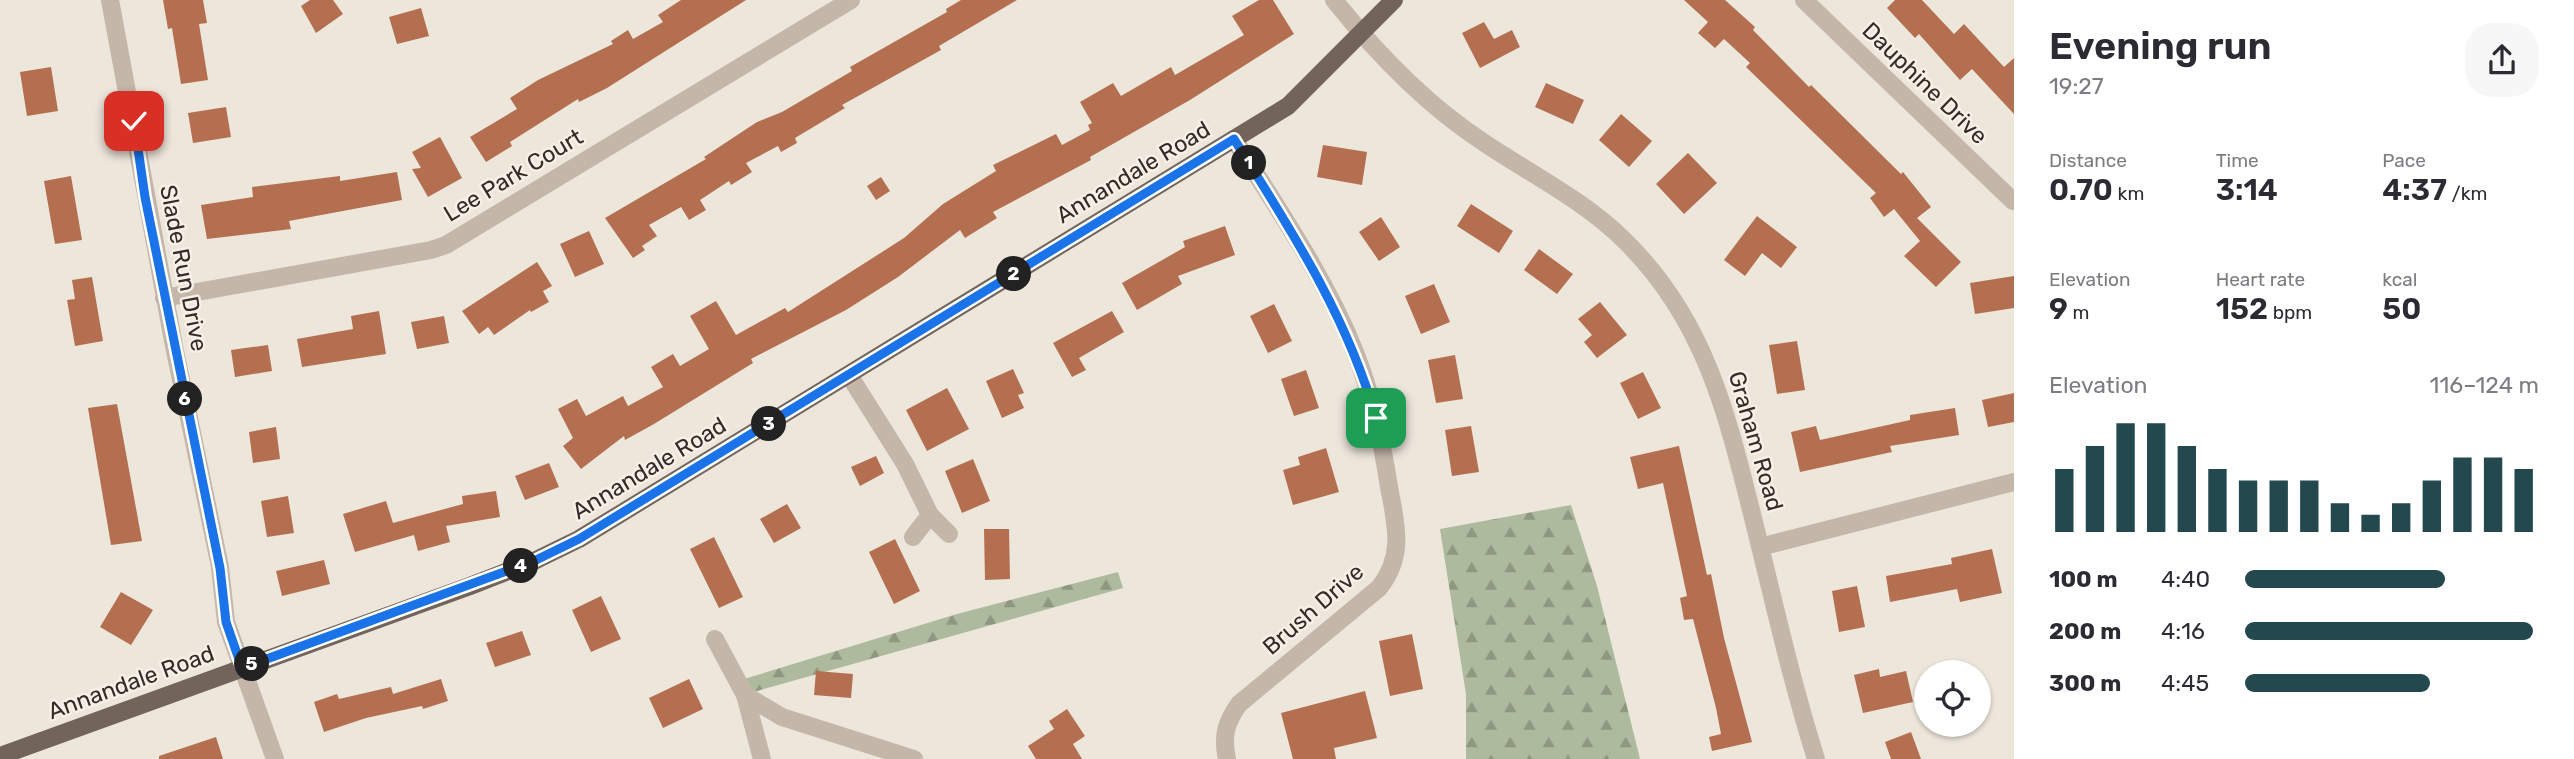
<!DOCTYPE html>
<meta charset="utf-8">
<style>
body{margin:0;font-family:Rubik,sans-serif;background:#f7f7f7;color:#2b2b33;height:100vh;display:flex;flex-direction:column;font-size:26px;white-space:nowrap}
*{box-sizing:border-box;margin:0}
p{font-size:23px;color:#7c7c81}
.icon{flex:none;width:38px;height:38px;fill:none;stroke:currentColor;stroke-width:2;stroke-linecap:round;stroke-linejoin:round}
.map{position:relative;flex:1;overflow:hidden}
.drawer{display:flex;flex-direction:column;background:#fff;width:560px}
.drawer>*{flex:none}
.buttons{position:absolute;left:1914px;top:660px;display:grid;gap:14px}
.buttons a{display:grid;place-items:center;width:77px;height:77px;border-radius:50%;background:#fff;box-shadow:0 2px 5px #0004;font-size:35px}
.pin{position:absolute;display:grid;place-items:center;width:60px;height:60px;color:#fff;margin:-30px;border-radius:14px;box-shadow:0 4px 10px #0006}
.km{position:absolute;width:35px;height:35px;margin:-18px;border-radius:50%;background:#222;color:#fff;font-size:19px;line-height:35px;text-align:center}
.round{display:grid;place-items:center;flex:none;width:74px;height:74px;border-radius:28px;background:#f7f7f7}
.overview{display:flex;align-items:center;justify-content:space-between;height:119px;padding:0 35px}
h1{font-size:38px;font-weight:600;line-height:52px}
.stats{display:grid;grid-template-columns:repeat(3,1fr);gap:10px;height:119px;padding:7px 35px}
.stats div{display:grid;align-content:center}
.stats b{font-size:30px;font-weight:600}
.stats small{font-size:19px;font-weight:400}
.stats p{font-size:19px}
.chart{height:196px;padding:14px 35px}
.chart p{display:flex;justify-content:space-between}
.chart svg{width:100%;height:126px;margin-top:7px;stroke:#23484d;stroke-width:6}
ul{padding:0 35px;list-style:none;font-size:23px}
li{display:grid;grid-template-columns:112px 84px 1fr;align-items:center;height:52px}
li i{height:18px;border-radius:9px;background:#23484d}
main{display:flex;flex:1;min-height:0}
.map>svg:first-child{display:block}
</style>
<main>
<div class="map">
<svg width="2014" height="759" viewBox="0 0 2014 759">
<defs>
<pattern id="forest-firs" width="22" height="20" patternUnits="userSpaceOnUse" patternTransform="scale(1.75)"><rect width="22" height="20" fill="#aeba9d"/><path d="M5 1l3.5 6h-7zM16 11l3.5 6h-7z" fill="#8e9780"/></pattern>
</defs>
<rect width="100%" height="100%" fill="#ede6db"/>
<!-- forest -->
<path fill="url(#forest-firs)" d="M 1571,505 L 1597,586 L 1640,759 L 1466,759 L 1466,694 L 1440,529 Z
M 1118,572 L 1123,588 L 750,693 L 744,679 L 957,614 Z"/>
<!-- building -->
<path fill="#b46f51" d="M 163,0 L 203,0 L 207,23 L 199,24 L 208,80 L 181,84 L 172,28 L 168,29 Z
M 310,0 L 333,0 L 343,14 L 316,33 L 301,6 Z
M 681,0 L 746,0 L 607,88 L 579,102 L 578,99 L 510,142 L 512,146 L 486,162 L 470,137 L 517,109 L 510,98 L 538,80 L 613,44 L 611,41 L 628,30 L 633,39 L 663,22 L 658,15 Z
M 961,0 L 1017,0 L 939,46 L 941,50 L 842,105 L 845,108 L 795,138 L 797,143 L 781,152 L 778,146 L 746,163 L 752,172 L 731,185 L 729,181 L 700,200 L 706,210 L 689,220 L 681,207 L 649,225 L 657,236 L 642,246 L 645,250 L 633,258 L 605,218 L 706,159 L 704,157 L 757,122 L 782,112 L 852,71 L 850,67 L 947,12 L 946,9 Z
M 1259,0 L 1273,0 L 1294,34 L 1190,100 L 1090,157 L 1091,160 L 993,212 L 997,218 L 965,238 L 960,230 L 898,277 L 846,310 L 751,359 L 753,363 L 654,424 L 625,440 L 624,436 L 581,469 L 563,446 L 573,438 L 558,409 L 577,399 L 586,416 L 623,396 L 628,406 L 663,387 L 651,367 L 673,354 L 680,366 L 709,349 L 690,316 L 716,301 L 736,335 L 785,308 L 788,312 L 904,238 L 943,204 L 996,171 L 993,165 L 1056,134 L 1062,145 L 1090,130 L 1088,125 L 1092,123 L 1080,102 L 1113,83 L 1121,96 L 1171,67 L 1175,75 L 1244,35 L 1232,16 Z
M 1684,0 L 1725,0 L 1755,27 L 1753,30 L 1809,87 L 1811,85 L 1901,174 L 1903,172 L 1931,207 L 1917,218 L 1961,262 L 1936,287 L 1904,256 L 1920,241 L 1894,209 L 1884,217 L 1870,198 L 1876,193 L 1746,67 L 1750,63 L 1724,39 L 1715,48 L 1698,33 L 1708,22 Z
M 1895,0 L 1922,0 L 1954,34 L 1964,24 L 2004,67 L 2014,58 L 2014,114 L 1972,69 L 1960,80 L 1919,34 L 1915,38 L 1887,8 Z
M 421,8 L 429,36 L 397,44 L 389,17 Z
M 1484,22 L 1494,39 L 1512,30 L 1520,47 L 1480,68 L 1462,33 Z
M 51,67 L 58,111 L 27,116 L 20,72 Z
M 1546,83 L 1584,100 L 1573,124 L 1535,107 Z
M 226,107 L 231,137 L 193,143 L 188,113 Z
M 1621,114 L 1652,141 L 1629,167 L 1599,140 Z
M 440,137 L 462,178 L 428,197 L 412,169 L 421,168 L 412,152 Z
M 1323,145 L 1367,152 L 1362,185 L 1317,177 Z
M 1688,153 L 1717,183 L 1684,214 L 1656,184 Z
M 397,172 L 402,200 L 289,221 L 291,229 L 207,239 L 201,205 L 253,197 L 252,187 L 340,176 L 340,181 Z
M 71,176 L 82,240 L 55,244 L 44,181 Z
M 881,177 L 890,191 L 876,200 L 867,186 Z
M 1471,204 L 1513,231 L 1499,253 L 1457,226 Z
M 1757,216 L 1797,247 L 1781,268 L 1762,253 L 1745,276 L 1724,260 Z
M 1381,217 L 1400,247 L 1379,261 L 1359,232 Z
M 1225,226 L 1235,255 L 1178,276 L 1182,284 L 1137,310 L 1122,283 L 1185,247 L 1183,241 Z
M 589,231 L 604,264 L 575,277 L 560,244 Z
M 1539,249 L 1573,274 L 1557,294 L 1524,270 Z
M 537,262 L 552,286 L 543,291 L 549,302 L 531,312 L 530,310 L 494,335 L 488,327 L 479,334 L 462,311 Z
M 2014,276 L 2014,308 L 1975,314 L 1970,283 Z
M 92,277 L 103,341 L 75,346 L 67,300 L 75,299 L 72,280 Z
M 1434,284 L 1450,322 L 1421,334 L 1405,296 Z
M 1600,302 L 1627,335 L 1597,358 L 1584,342 L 1592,335 L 1578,319 Z
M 1274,304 L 1292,341 L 1268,353 L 1250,316 Z
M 379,311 L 386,354 L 302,367 L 297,339 L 353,329 L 351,316 Z
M 1112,311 L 1124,332 L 1079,358 L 1086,370 L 1072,377 L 1053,343 Z
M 444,316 L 449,343 L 417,349 L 411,322 Z
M 1797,341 L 1805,390 L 1777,394 L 1769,345 Z
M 268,345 L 272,371 L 235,377 L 231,350 Z
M 1455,355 L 1463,399 L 1436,403 L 1428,360 Z
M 1013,369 L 1024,393 L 1018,395 L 1024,408 L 1002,418 L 986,381 Z
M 1306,370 L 1319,408 L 1294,416 L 1281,379 Z
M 1643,372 L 1661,408 L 1638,419 L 1620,383 Z
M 947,388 L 969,429 L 927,451 L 906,410 Z
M 2014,393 L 2014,422 L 1988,427 L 1982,400 Z
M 117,404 L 142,541 L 111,545 L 88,408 Z
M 1955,408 L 1959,435 L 1890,446 L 1892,452 L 1800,472 L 1791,432 L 1816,426 L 1820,440 L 1910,420 L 1910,415 Z
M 1471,426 L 1479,472 L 1452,476 L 1445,430 Z
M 276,427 L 280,459 L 253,463 L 249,432 Z
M 1679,446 L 1707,575 L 1711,574 L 1724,638 L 1752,742 L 1712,751 L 1709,737 L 1721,734 L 1716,708 L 1693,619 L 1684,620 L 1680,598 L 1687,596 L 1663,483 L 1638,489 L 1630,457 Z
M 1326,448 L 1339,492 L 1293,505 L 1283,470 L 1300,465 L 1298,457 Z
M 876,456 L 884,473 L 860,486 L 851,467 Z
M 973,459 L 990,501 L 962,513 L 945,471 Z
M 549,463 L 559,487 L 525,500 L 515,476 Z
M 496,491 L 500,517 L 446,526 L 450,542 L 418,551 L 414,535 L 355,552 L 343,514 L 386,501 L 393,523 L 463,504 L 462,496 Z
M 288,496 L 294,533 L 267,537 L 261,501 Z
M 787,504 L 801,528 L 774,543 L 760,519 Z
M 984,529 L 1009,529 L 1010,579 L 985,580 Z
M 714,537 L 743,597 L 719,608 L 690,549 Z
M 895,539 L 920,591 L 894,604 L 869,552 Z
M 1992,549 L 2002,593 L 1960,602 L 1957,589 L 1890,602 L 1886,576 L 1952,564 L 1951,558 Z
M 324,560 L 330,584 L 282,596 L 276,571 Z
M 1857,586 L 1865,627 L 1839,632 L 1832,591 Z
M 121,592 L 153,610 L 131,645 L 100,627 Z
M 601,596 L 621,639 L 591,652 L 572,610 Z
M 522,631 L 531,655 L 495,667 L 486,643 Z
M 1412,634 L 1423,689 L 1390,696 L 1379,641 Z
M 1879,669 L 1880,677 L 1906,671 L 1913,702 L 1863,713 L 1854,675 Z
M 816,671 L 853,674 L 851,698 L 814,695 Z
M 441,679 L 448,701 L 423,709 L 422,706 L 366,718 L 324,732 L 314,702 L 337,694 L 339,699 L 391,687 L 393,694 Z
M 689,679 L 703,709 L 663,728 L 649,698 Z
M 1365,691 L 1377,738 L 1334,748 L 1336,759 L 1293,759 L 1281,713 Z
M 1067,709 L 1085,736 L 1073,744 L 1082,759 L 1036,759 L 1028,746 L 1054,729 L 1049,721 Z
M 1911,732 L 1921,759 L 1891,759 L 1885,742 Z
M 216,737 L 223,759 L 159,759 L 159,756 Z"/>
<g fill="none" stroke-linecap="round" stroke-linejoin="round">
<!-- minor -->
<path stroke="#c4b6a8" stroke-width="18" d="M 110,0 L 174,346 L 220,567 L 226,622 L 275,759
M 1334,0 C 1377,54 1425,104 1483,142 C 1532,175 1584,200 1626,242 C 1705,320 1727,414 1753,518 C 1773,598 1791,680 1816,759
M 1804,0 L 2013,201
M 164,298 L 431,250 L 446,245 L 851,0
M 849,375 L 905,464 L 930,515 L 949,534
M 913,537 L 930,515
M 1760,547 L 2014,482
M 715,639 L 745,695 L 762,759
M 745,695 L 782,717 L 914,759
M 1227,759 C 1222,737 1226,722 1239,704 L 1379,588 C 1405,556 1396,524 1389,487 C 1382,441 1372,395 1355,352 C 1325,277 1277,208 1234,139"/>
<!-- major -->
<path stroke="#72645a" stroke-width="18" d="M 0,756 L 470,586 L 534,561 L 579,539 L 1288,106 L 1394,0"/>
</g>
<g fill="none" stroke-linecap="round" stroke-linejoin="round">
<!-- route casing -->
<g stroke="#fff" stroke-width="14">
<path id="route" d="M 134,121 L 145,197 L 220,568 L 226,622 L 242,668 L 534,561 L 579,539 L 1234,139 C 1290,229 1347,315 1376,418"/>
</g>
<!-- route -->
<use href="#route" stroke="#1a73e8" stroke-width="9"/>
</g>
<g text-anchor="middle" stroke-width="5" stroke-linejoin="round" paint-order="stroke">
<!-- street labels -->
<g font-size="23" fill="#322b27" stroke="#f6f0e6">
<text transform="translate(1925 83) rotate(44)" y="8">Dauphine Drive</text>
<text transform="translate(1133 172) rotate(-31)" y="8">Annandale Road</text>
<text transform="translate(513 175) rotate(-31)" y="8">Lee Park Court</text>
<text transform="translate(184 268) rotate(79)" y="8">Slade Run Drive</text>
<text transform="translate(1756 441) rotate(74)" y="8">Graham Road</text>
<text transform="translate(649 468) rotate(-31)" y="8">Annandale Road</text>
<text transform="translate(1313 609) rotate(-41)" y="8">Brush Drive</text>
<text transform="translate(131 682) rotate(-20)" y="8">Annandale Road</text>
</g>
</g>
</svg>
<div class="buttons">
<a><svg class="icon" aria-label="locate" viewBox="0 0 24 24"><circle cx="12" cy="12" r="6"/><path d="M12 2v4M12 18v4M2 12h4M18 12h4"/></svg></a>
</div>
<div class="pin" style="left:1376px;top:418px;background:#1e9e55"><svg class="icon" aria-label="arrive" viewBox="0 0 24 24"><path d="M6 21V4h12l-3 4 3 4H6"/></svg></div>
<div class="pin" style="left:134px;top:121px;background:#d93025"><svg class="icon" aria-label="check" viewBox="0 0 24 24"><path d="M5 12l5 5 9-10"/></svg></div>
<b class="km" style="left:1249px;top:163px">1</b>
<b class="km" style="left:1014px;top:274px">2</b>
<b class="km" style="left:769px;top:424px">3</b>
<b class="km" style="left:521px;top:566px">4</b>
<b class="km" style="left:252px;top:664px">5</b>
<b class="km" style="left:185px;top:399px">6</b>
</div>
<section class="drawer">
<div class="overview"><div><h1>Evening run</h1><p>19:27</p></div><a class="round"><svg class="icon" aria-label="share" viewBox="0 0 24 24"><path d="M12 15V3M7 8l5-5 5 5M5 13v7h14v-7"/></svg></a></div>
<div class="stats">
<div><p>Distance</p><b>0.70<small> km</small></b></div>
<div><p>Time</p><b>3:14</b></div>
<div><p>Pace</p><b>4:37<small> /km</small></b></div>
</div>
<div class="stats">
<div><p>Elevation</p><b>9<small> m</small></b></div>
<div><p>Heart rate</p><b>152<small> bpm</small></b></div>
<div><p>kcal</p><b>50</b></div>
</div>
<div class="chart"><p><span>Elevation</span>116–124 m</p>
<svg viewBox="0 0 160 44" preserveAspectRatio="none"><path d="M5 44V22M15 44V14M25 44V6M35 44V6M45 44V14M55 44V22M65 44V26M75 44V26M85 44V26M95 44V34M105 44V38M115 44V34M125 44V26M135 44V18M145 44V18M155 44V22"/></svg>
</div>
<ul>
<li><b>100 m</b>4:40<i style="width:68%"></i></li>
<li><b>200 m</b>4:16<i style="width:98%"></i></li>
<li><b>300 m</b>4:45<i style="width:63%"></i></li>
</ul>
</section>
</main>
